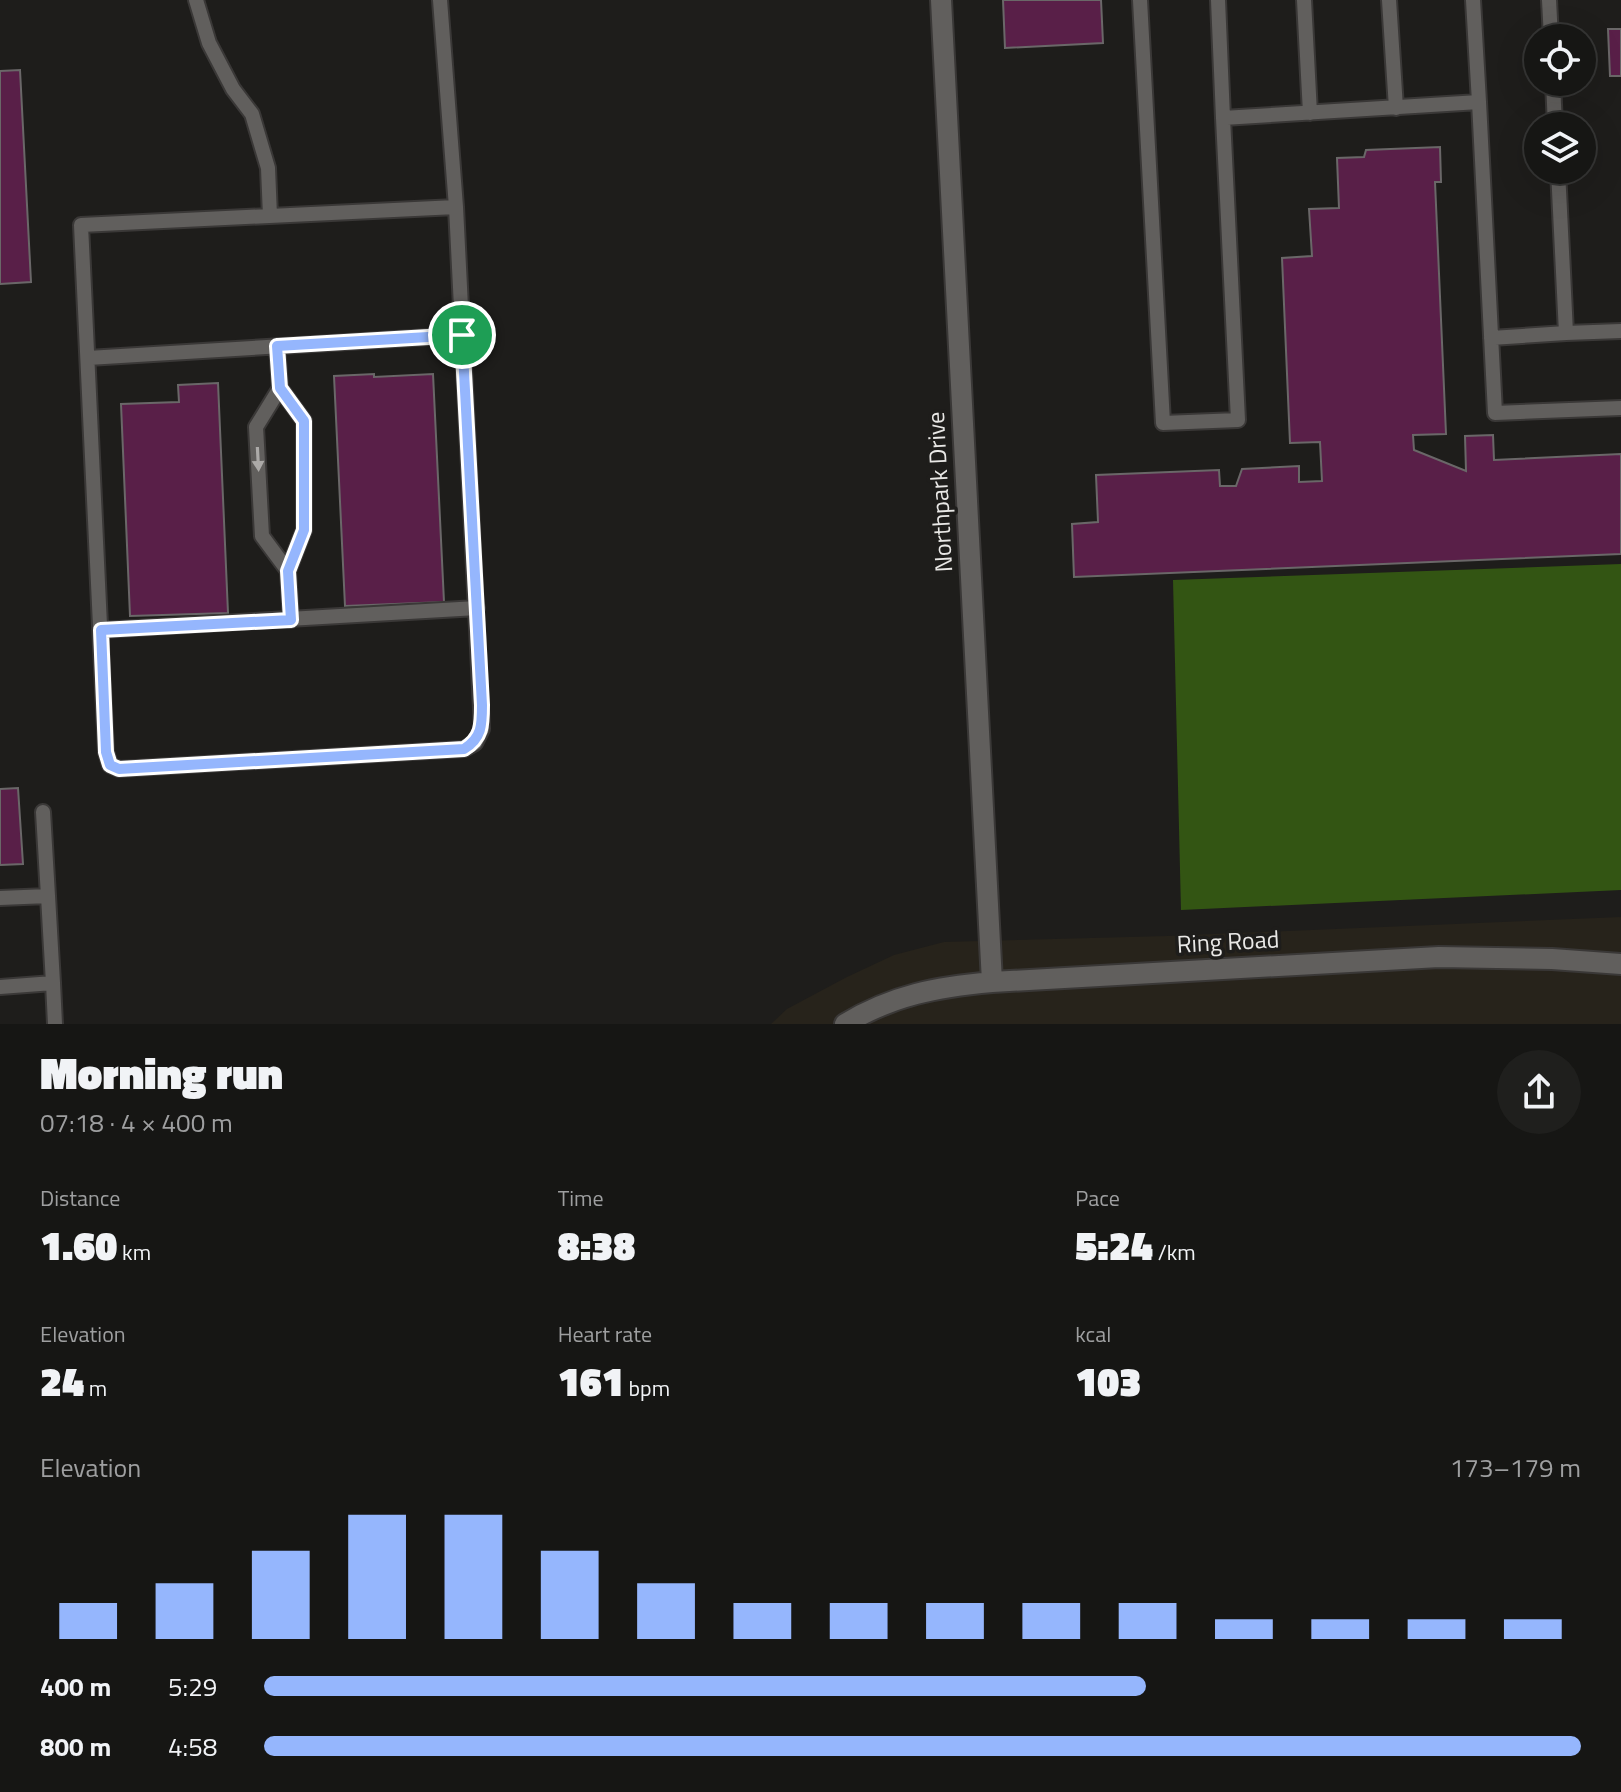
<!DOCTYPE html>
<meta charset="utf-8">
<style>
body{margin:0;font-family:"Titillium Web",sans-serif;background:#1f1f1d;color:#f1f3f6;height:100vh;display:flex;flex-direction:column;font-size:30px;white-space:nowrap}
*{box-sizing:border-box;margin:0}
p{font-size:26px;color:#9e9fa0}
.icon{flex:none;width:44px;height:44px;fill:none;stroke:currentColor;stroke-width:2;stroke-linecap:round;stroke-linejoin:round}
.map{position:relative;height:1024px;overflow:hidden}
.sheet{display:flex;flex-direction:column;background:#161614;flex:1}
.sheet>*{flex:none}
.buttons{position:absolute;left:1524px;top:24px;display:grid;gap:16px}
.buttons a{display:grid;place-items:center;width:72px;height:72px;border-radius:50%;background:#161614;box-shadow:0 8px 32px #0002,0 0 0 2px #353534;font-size:40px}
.pin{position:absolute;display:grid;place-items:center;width:68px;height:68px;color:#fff;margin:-34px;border:4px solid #fff;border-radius:50%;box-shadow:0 2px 8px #0007}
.round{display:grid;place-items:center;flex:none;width:84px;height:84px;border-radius:42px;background:#1f1f1d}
.head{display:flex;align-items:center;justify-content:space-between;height:136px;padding:0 40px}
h1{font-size:44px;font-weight:800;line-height:60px}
.metrics{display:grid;grid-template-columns:repeat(3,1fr);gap:12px;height:136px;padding:8px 40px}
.metrics div{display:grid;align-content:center}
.metrics b{font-size:40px;font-weight:800}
.metrics small{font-size:22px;font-weight:400}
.metrics p{font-size:22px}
.chart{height:224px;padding:16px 40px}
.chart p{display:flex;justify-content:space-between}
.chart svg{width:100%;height:144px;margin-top:8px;stroke:#95b6fd;stroke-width:6}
ul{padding:0 40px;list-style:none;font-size:26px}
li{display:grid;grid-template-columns:128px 96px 1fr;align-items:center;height:60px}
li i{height:20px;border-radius:10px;background:#95b6fd}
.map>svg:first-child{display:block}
</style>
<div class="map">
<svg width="1621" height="1024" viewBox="0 0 1621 1024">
<rect width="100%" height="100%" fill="#1e1d1b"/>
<!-- built -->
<path fill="#27231b" d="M 1621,917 L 1621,1024 L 771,1024 L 787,1009 L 847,977 L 894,955 L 944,942 L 1167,936 Z"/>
<!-- forest -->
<path fill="#335513" d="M 1621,564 L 1621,890 L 1181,910 L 1173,580 Z"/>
<!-- building -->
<path fill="#591f48" stroke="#6a6768" stroke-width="2" d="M 1003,0 L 1101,0 L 1103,43 L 1005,48 Z
M 1608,29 L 1621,29 L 1621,76 L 1610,76 Z
M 20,70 L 31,282 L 0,284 L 0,71 Z
M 1440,147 L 1441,182 L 1435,182 L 1446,434 L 1413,435 L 1414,450 L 1466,471 L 1465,436 L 1493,435 L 1494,460 L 1621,454 L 1621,554 L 1074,577 L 1072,524 L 1098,522 L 1096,475 L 1219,470 L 1220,486 L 1236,486 L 1242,469 L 1299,466 L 1299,482 L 1322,481 L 1320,442 L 1290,443 L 1282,258 L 1312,256 L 1309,209 L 1339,208 L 1337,158 L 1364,157 L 1366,150 Z
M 374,374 L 374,377 L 433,374 L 444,602 L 345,606 L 334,376 Z
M 218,383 L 228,613 L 130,616 L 121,404 L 179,402 L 178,385 Z
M 18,788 L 23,864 L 0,865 L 0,789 Z"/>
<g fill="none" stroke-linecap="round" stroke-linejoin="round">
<!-- lane casing -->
<g stroke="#3a3837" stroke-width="18">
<path id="lane" d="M 196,0 L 209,43 L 233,89 L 252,114 L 268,168 L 270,216
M 440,0 L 456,207 L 482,729 L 475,743 L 464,749 L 119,769 L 110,765 L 106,752 L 81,225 L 456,207
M 1140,0 L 1163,423 L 1238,420 L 1223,118 L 1479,102 L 1495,413 L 1621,408
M 1218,0 L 1223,118
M 1304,0 L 1310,113
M 1389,0 L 1396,108
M 1473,0 L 1479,102
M 1549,0 L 1551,38
M 1553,82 L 1555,126
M 1558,170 L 1566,333 L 1621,331
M 1491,338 L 1566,333
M 277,346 L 280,388 L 304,421 L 304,530 L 288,571 L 291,620
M 88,358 L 462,335
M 280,388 L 256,427 L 262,536 L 288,571
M 101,630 L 477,608
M 43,812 L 48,896
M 0,898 L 48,896 L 53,983
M 0,987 L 53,983 L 55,1024"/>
</g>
<!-- street casing -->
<g stroke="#3a3837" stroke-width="24">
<path id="street" d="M 941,0 L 992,982
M 845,1024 C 893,995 937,987 992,982 L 1439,957 L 1552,959 L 1621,964"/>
</g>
<!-- lane -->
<use href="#lane" stroke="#615f5d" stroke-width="14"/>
<!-- street -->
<use href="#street" stroke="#615f5d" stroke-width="20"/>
</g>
<!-- one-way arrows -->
<defs><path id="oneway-solid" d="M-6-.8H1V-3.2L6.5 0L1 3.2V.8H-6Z" transform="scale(2)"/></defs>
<use fill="#acaaa8" href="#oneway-solid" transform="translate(258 459) rotate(87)"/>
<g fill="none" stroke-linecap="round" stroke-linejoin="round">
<!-- route casing -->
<g stroke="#fff" stroke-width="16">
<path id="route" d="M 462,335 L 482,705 C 482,725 482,738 464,749 L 119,769 L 110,765 L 106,752 L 101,630 L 291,620 L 288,571 L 304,530 L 304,421 L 280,388 L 277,346 Z"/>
</g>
<!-- route -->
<use href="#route" stroke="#95b6fd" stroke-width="10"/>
</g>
<g text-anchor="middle" stroke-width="7" stroke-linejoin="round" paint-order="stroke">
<!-- street labels -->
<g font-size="24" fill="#e9e8e6" stroke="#1e1d1b">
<text transform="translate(940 492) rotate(-93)" y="8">Northpark Drive</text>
<text transform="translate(1228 942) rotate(-3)" y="8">Ring Road</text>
</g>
</g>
</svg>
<div class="buttons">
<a><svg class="icon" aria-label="locate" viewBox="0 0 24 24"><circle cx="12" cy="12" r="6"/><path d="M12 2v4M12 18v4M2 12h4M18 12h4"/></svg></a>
<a><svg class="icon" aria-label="layers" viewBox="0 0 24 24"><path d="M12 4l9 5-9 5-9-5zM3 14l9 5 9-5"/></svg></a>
</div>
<div class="pin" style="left:462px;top:335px;background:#1e9e55"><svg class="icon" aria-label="arrive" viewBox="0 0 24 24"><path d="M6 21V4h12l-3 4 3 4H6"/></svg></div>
</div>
<section class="sheet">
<div class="head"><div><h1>Morning run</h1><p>07:18 · 4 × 400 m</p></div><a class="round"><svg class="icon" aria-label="share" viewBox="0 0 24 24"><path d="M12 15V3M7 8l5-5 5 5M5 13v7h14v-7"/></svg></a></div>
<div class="metrics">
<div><p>Distance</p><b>1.60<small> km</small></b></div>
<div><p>Time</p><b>8:38</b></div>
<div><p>Pace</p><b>5:24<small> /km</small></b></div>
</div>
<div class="metrics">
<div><p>Elevation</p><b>24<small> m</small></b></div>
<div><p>Heart rate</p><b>161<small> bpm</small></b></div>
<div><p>kcal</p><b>103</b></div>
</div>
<div class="chart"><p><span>Elevation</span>173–179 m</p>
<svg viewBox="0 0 160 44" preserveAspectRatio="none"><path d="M5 44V33M15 44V27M25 44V17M35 44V6M45 44V6M55 44V17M65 44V27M75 44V33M85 44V33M95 44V33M105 44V33M115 44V33M125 44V38M135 44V38M145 44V38M155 44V38"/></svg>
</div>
<ul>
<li><b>400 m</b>5:29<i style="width:67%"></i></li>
<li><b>800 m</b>4:58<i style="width:100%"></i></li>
</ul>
</section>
